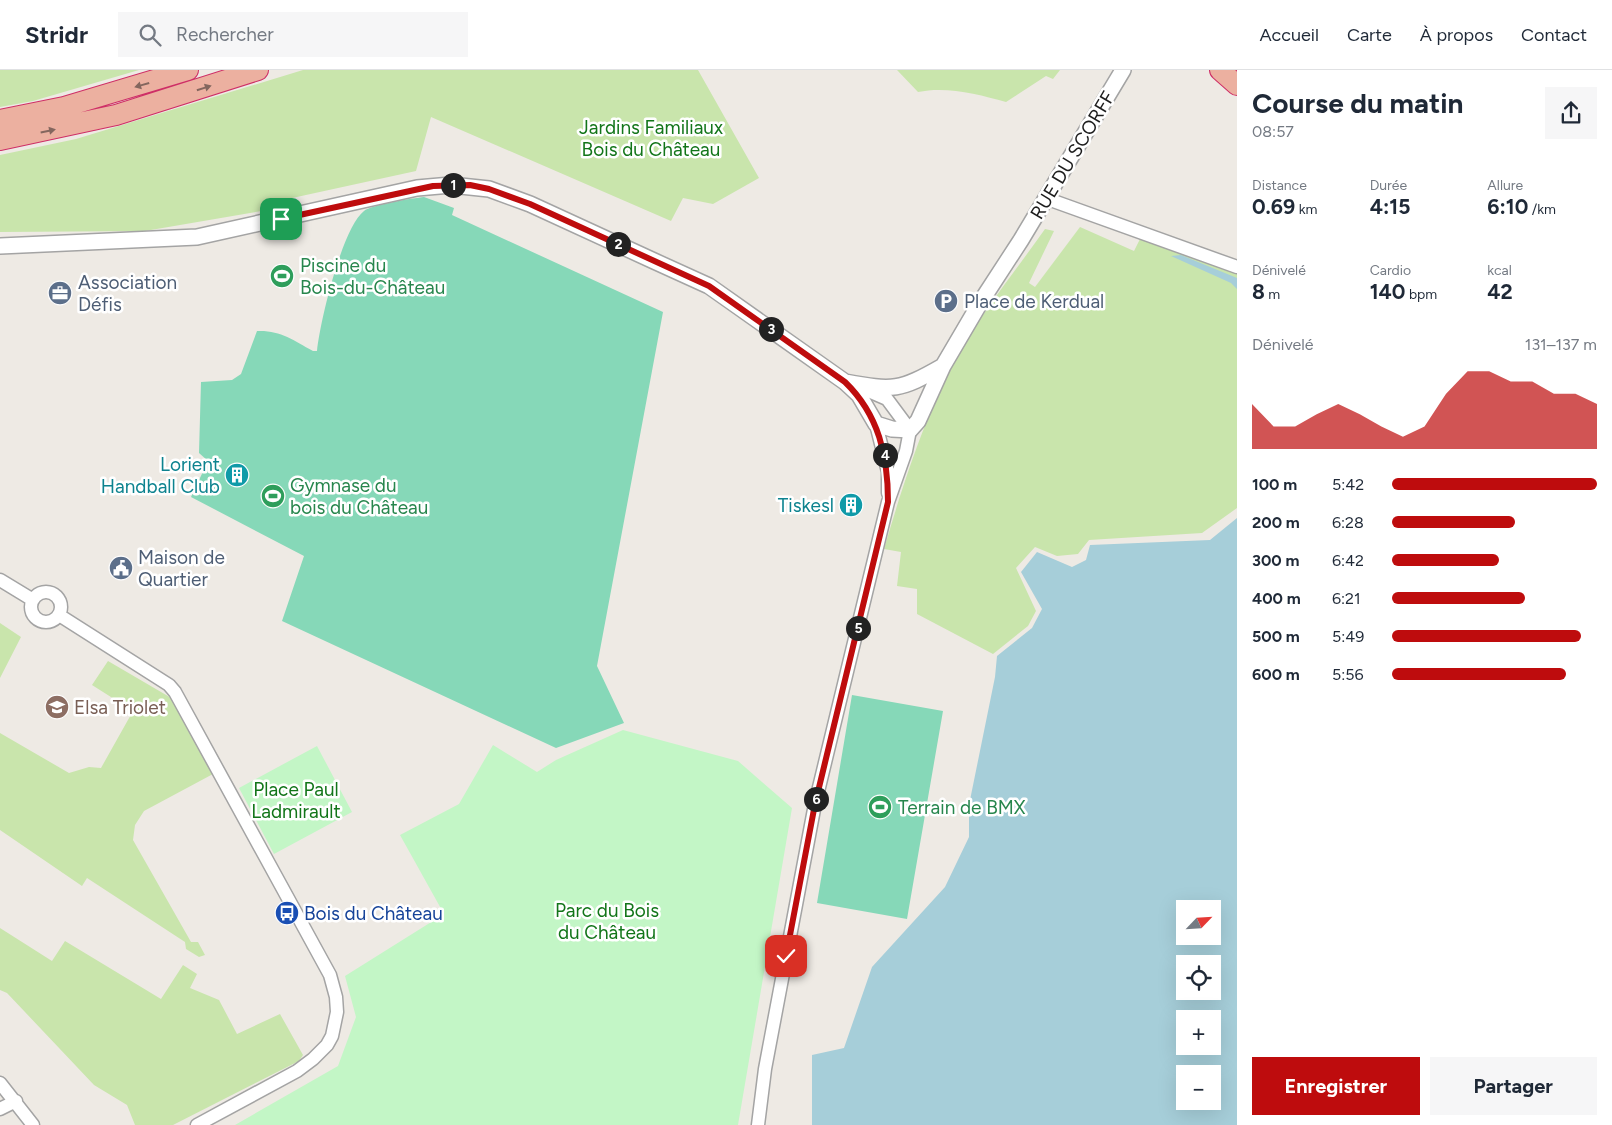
<!DOCTYPE html>
<html lang="fr">
<meta charset="utf-8">
<style>
body{margin:0;font-family:Figtree,sans-serif;background:#f6f6f7;color:#1f2937;height:100vh;display:flex;flex-direction:column;font-size:19px;white-space:nowrap}
*{box-sizing:border-box;margin:0}
p{font-size:16px;color:#747a83}
.icon{flex:none;width:28px;height:28px;fill:none;stroke:currentColor;stroke-width:2;stroke-linecap:round;stroke-linejoin:round}
.map{position:relative;flex:1;overflow:hidden}
.side{display:flex;flex-direction:column;background:#fff;width:375px}
.side>*{flex:none}
.needle{width:32px;rotate:65deg}
.fabs{position:absolute;left:1176px;top:830px;display:grid;gap:10px}
.fabs a{display:grid;place-items:center;width:45px;height:45px;border-radius:0px;background:#fff;box-shadow:0 5px 20px #0002;font-size:25px}
.pin{position:absolute;display:grid;place-items:center;width:42px;height:42px;color:#fff;margin:-21px;border-radius:10px;box-shadow:0 2px 8px #0006}
.km{position:absolute;width:25px;height:25px;margin:-12px;border-radius:50%;background:#222;color:#fff;font-size:14px;line-height:25px;text-align:center}
.round{display:grid;place-items:center;flex:none;width:52px;height:52px;border-radius:0px;background:#f6f6f7}
.overview{display:flex;align-items:center;justify-content:space-between;height:85px;padding:0 15px}
h1{font-size:28px;font-weight:700;line-height:38px}
.figures{display:grid;grid-template-columns:repeat(3,1fr);gap:8px;height:85px;padding:5px 15px}
.figures div{display:grid;align-content:center}
.figures b{font-size:21px;font-weight:700}
.figures small{font-size:14px;font-weight:400}
.figures p{font-size:14px}
.chart{height:140px;padding:10px 15px}
.chart p{display:flex;justify-content:space-between}
.chart svg{width:100%;height:90px;margin-top:5px;fill:#be0c0d;opacity:.7}
.cta{display:flex;gap:10px;margin-top:auto;padding:10px 15px}
.cta a{flex:1;height:58px;border-radius:0px;background:#be0c0d;color:#fff;font-size:20px;font-weight:700;line-height:58px;text-align:center}
.cta a+a{background:#f6f6f7;color:#1f2937}
ul{padding:0 15px;list-style:none;font-size:16px}
li{display:grid;grid-template-columns:80px 60px 1fr;align-items:center;height:38px}
li i{height:12px;border-radius:6px;background:#be0c0d}
header{display:flex;align-items:center;gap:30px;box-sizing:border-box;height:70px;padding:0 25px;background:#fff;border-bottom:1px solid #e0e1e3}
header strong{font-size:24px}
nav{display:flex;gap:28px;margin-inline-start:auto;font-size:18px}
.search{width:350px;height:45px;background:#f6f6f7;display:flex;align-items:center;gap:12px;box-sizing:border-box;padding:0 18px;border-radius:0px;color:#747a83;font-size:19px}
main{display:flex;flex:1;min-height:0}
.map>svg:first-child{display:block}
</style>
<header>
<strong>Stridr</strong>
<div class="search"><svg class="icon" aria-label="search" viewBox="0 0 24 24"><circle cx="10" cy="10" r="6"/><path d="M15 15l6 6"/></svg>Rechercher</div>
<nav><a>Accueil</a><a>Carte</a><a>À propos</a><a>Contact</a></nav>
</header>
<main>
<div class="map">
<svg width="1237" height="1055" viewBox="0 0 1237 1055">
<rect width="100%" height="100%" fill="#eeeae4"/>
<!-- grass -->
<path fill="#c9e5ac" d="M 0,0 L 139,0 L 33,31 L 0,37 Z
M 303,0 L 698,0 L 759,108 L 713,134 L 683,128 L 671,151 L 431,47 L 416,101 L 283,130 L 267,140 L 145,161 L 0,162 L 0,85 L 76,69 Z
M 897,0 L 1060,0 L 1053,9 L 1046,6 L 1006,32 C 978,24 946,16 918,22 Z
M 1080,157 L 1134,181 L 1141,167 L 1237,203 L 1237,438 L 1202,463 L 1089,470 L 1078,484 L 1057,486 L 1035,477 L 1016,498 L 1036,541 L 1028,556 L 993,584 L 917,544 L 917,519 L 897,516 L 901,482 L 884,479 C 904,411 929,332 966,271 C 990,232 1019,196 1045,159 L 1054,161 L 1029,213 L 1035,217 Z
M 0,553 L 21,567 L 0,608 Z
M 108,591 L 173,629 L 213,704 L 144,741 L 135,755 L 133,770 L 191,872 L 198,872 L 205,885 L 199,887 L 186,879 L 185,872 L 87,808 L 82,816 L 0,760 L 0,663 L 69,703 L 89,697 L 101,698 L 133,641 L 92,615 Z
M 0,858 L 52,891 L 65,871 L 161,929 L 183,895 L 197,904 L 190,918 L 219,930 L 237,964 L 280,944 L 303,985 L 299,991 L 173,1055 L 135,1055 L 127,1035 L 94,1015 L 7,923 L 0,920 Z"/>
<!-- park -->
<path fill="#c3f6c6" d="M 623,660 L 738,691 L 792,738 L 738,1055 L 235,1055 L 338,996 L 356,947 L 345,906 L 444,844 L 400,765 L 459,734 L 493,675 L 537,702 L 556,690 Z
M 317,676 L 352,742 L 274,784 L 239,718 Z"/>
<!-- pitch -->
<path fill="#86d8b8" d="M 424,127 L 454,138 L 452,145 L 663,242 L 597,596 L 624,653 L 556,678 L 282,551 L 304,486 L 191,427 L 208,391 L 199,383 L 201,312 L 232,310 L 241,304 L 257,261 C 280,260 293,270 313,281 L 317,281 C 320,252 342,158 364,141 C 371,135 413,128 424,127 Z
M 852,625 L 943,641 L 907,849 L 817,833 Z"/>
<!-- water -->
<path fill="#a6ced9" fill-rule="evenodd" d="M 1181,185 L 1237,208 L 1237,219 L 1231,213 L 1171,186 Z
M 1237,448 L 1237,1055 L 812,1055 L 812,985 L 844,978 L 872,897 L 945,817 L 969,767 L 969,735 L 995,607 L 997,586 L 1032,558 L 1042,539 L 1021,502 L 1037,482 L 1072,497 L 1086,490 L 1090,475 L 1210,470 ZM 1185,839 L 1212,839 L 1212,866 L 1185,866 ZM 1185,894 L 1212,894 L 1212,921 L 1185,921 ZM 1185,949 L 1212,949 L 1212,976 L 1185,976 ZM 1185,1004 L 1212,1004 L 1212,1031 L 1185,1031 Z"/>
<g fill="none" stroke-linecap="round" stroke-linejoin="round">
<!-- minor casing -->
<g stroke="#a4a4a4" stroke-width="15">
<path id="minor" d="M 1045,128 L 1237,197
M 876,354 L 888,402 L 888,423
M 0,510 L 33,530
M31 537a15 15 0 1 1 30 0a15 15 0 1 1-30 0Z
M 59,545 L 169,615 L 175,622 L 330,905 L 336,927 L 337,942 L 332,966 L 327,975 L 313,989 L 297,1001 L 197,1055
M 0,1013 L 33,1055
M 0,1039 L 16,1031
M 758,1055 L 765,999 L 815,734 L 888,432 L 906,381 L 910,360 L 887,329 L 864,319"/>
</g>
<!-- tertiary casing -->
<g stroke="#a4a4a4" stroke-width="18">
<path id="tertiary" d="M 0,176 L 197,167 L 417,118 L 451,115 L 489,119 L 530,134 L 654,191 L 709,216 L 845,312 L 859,325 L 876,354 L 892,359 L 910,360 L 918,351 L 943,296 L 980,233 L 1021,170 L 1123,0
M 845,312 C 894,321 899,321 943,296"/>
</g>
<!-- trunk casing -->
<g stroke="#ce2e66" stroke-width="22">
<path id="trunk" d="M 1220,0 L 1237,15
M 0,50 L 64,37 L 188,0
M 0,70 L 116,45 L 258,0"/>
</g>
<!-- minor -->
<use href="#minor" stroke="#fff" stroke-width="12"/>
<!-- tertiary -->
<use href="#tertiary" stroke="#fff" stroke-width="15"/>
<!-- trunk -->
<use href="#trunk" stroke="#ecb0a0" stroke-width="20"/>
</g>
<!-- one-way arrows -->
<defs><path id="oneway-solid" d="M-6-.8H1V-3.2L6.5 0L1 3.2V.8H-6Z" transform="scale(1.25)"/></defs>
<g fill="#84665e">
<use href="#oneway-solid" transform="translate(142 15) rotate(164)"/>
<use href="#oneway-solid" transform="translate(204 18) rotate(-18)"/>
<use href="#oneway-solid" transform="translate(48 61) rotate(-12)"/>
</g>
<g fill="none" stroke-linecap="round" stroke-linejoin="round">
<!-- route casing -->
<g stroke="#fff" stroke-width="10">
<path id="route" d="M 281,149 L 433,116 L 470,115 L 489,119 L 530,134 L 709,216 L 845,312 C 879,345 888,386 888,432 L 815,734 L 786,886"/>
</g>
<!-- route -->
<use href="#route" stroke="#be0c0d" stroke-width="6"/>
</g>
<!-- icons -->
<defs>
<g id="stadium-disc" transform="scale(1.25)"><circle r="9.5" fill="#2e9e5b" stroke="#fff"/><path d="M0-5a6.5 5 0 1 0 0 10a6.5 5 0 1 0 0-10ZM-3.5-1.8h7v3.6h-7Z" fill="#fff"/></g>
<g id="office-disc" transform="scale(1.25)"><circle r="9.5" fill="#5c6f8a" stroke="#fff"/><path d="M-6-3h4V-5.5h4V-3h4V5H-6ZM-1-4.5V-3h2v-1.5ZM-6 0V1H6V0Z" fill="#fff"/></g>
<g id="parking-disc" transform="scale(1.25)"><circle r="9.5" fill="#5c6f8a" stroke="#fff"/><path d="M-3.5-5.5H1a3.5 3.5 0 0 1 0 7H-1V5.5H-3.5ZM-1-3.4V-.6H.8a1.4 1.4 0 0 0 0-2.8Z" fill="#fff"/></g>
<g id="building-disc" transform="scale(1.25)"><circle r="9.5" fill="#0f9aa8" stroke="#fff"/><path d="M-4-6H4V6H1V3H-1V6H-4ZM-2.5-4.3h1.7v1.8h-1.7ZM.8-4.3h1.7v1.8H.8ZM-2.5-1h1.7V.8h-1.7ZM.8-1h1.7V.8H.8Z" fill="#fff"/></g>
<g id="civic-disc" transform="scale(1.25)"><circle r="9.5" fill="#5c6f8a" stroke="#fff"/><path d="M-.6-6.5H3V-4.5H.6V-3L4-1V1h2V6H-6V1h2V-1L-.6-3ZM-1.2 2.5V6h2.4V2.5Z" fill="#fff"/></g>
<g id="school-disc" transform="scale(1.25)"><circle r="9.5" fill="#8d6e63" stroke="#fff"/><path d="M0-5L7-2L0 1L-7-2ZM-4 1L0 2.5L4 1V4Q0 6-4 4Z" fill="#fff"/></g>
<g id="bus-disc" transform="scale(1.25)"><circle r="9.5" fill="#1a4fb4" stroke="#fff"/><path d="M-5-6H5V4H4V6H2V4H-2V6H-4V4H-5ZM-3.5-4V0h7V-4ZM-3.5 1.2v1.5H-2V1.2ZM2 1.2v1.5H3.5V1.2Z" fill="#fff"/></g>
</defs>
<g fill-rule="evenodd">
<use href="#stadium-disc" x="282" y="206"/>
<use href="#office-disc" x="60" y="223"/>
<use href="#parking-disc" x="946" y="231"/>
<use href="#building-disc" x="237" y="405"/>
<use href="#stadium-disc" x="273" y="426"/>
<use href="#building-disc" x="851" y="435"/>
<use href="#civic-disc" x="121" y="498"/>
<use href="#school-disc" x="57" y="637"/>
<use href="#stadium-disc" x="880" y="737"/>
<use href="#bus-disc" x="287" y="843"/>
</g>
<g text-anchor="middle" stroke-width="5" stroke-linejoin="round" paint-order="stroke">
<!-- park labels -->
<g font-size="19" fill="#127519" stroke="#fff">
<text x="651" y="64">Jardins Familiaux<tspan x="651" dy="22">Bois du Château</tspan></text>
<text x="296" y="726">Place Paul<tspan x="296" dy="22">Ladmirault</tspan></text>
<text x="607" y="847">Parc du Bois<tspan x="607" dy="22">du Château</tspan></text>
</g>
<!-- street labels -->
<g font-size="19" fill="#1d1d1d" stroke="#fff">
<text transform="translate(1072 85) rotate(-59)" y="7">RUE DU SCORFF</text>
</g>
<!-- leisure labels -->
<g font-size="19" fill="#27864d" stroke="#fff" text-anchor="start">
<text x="300" y="202">Piscine du<tspan x="300" dy="22">Bois-du-Château</tspan></text>
<text x="290" y="422">Gymnase du<tspan x="290" dy="22">bois du Château</tspan></text>
<text x="898" y="744">Terrain de BMX</text>
</g>
<!-- service labels -->
<g font-size="19" fill="#4e5e75" stroke="#fff" text-anchor="start">
<text x="78" y="219">Association<tspan x="78" dy="22">Défis</tspan></text>
<text x="964" y="238">Place de Kerdual</text>
<text x="138" y="494">Maison de<tspan x="138" dy="22">Quartier</tspan></text>
</g>
<!-- culture labels -->
<g font-size="19" fill="#0d838f" stroke="#fff" text-anchor="end">
<text x="220" y="401">Lorient<tspan x="220" dy="22">Handball Club</tspan></text>
<text x="834" y="442">Tiskesl</text>
</g>
<!-- education labels -->
<g font-size="19" fill="#785e54" stroke="#fff" text-anchor="start">
<text x="74" y="644">Elsa Triolet</text>
</g>
<!-- transit labels -->
<g font-size="19" fill="#164399" stroke="#fff" text-anchor="start">
<text x="304" y="850">Bois du Château</text>
</g>
</g>
</svg>
<div class="fabs">
<a><svg class="needle" viewBox="-14 -14 28 28"><path d="M0-13l5 13h-10z" fill="#e53935"/><path d="M0 13l5-13h-10z" fill="#747a83"/></svg></a>
<a><svg class="icon" aria-label="locate" viewBox="0 0 24 24"><circle cx="12" cy="12" r="6"/><path d="M12 2v4M12 18v4M2 12h4M18 12h4"/></svg></a>
<a>+</a>
<a>−</a>
</div>
<div class="pin" style="left:281px;top:149px;background:#1e9e55"><svg class="icon" aria-label="arrive" viewBox="0 0 24 24"><path d="M6 21V4h12l-3 4 3 4H6"/></svg></div>
<div class="pin" style="left:786px;top:886px;background:#d93025"><svg class="icon" aria-label="check" viewBox="0 0 24 24"><path d="M5 12l5 5 9-10"/></svg></div>
<b class="km" style="left:453px;top:115px">1</b>
<b class="km" style="left:618px;top:174px">2</b>
<b class="km" style="left:771px;top:259px">3</b>
<b class="km" style="left:885px;top:385px">4</b>
<b class="km" style="left:858px;top:558px">5</b>
<b class="km" style="left:816px;top:729px">6</b>
</div>
<section class="side">
<div class="overview"><div><h1>Course du matin</h1><p>08:57</p></div><a class="round"><svg class="icon" aria-label="share" viewBox="0 0 24 24"><path d="M12 15V3M7 8l5-5 5 5M5 13v7h14v-7"/></svg></a></div>
<div class="figures">
<div><p>Distance</p><b>0.69<small> km</small></b></div>
<div><p>Durée</p><b>4:15</b></div>
<div><p>Allure</p><b>6:10<small> /km</small></b></div>
</div>
<div class="figures">
<div><p>Dénivelé</p><b>8<small> m</small></b></div>
<div><p>Cardio</p><b>140<small> bpm</small></b></div>
<div><p>kcal</p><b>42</b></div>
</div>
<div class="chart"><p><span>Dénivelé</span>131–137 m</p>
<svg viewBox="0 0 160 44" preserveAspectRatio="none"><path d="M0 44V22L10 33L20 33L30 27L40 22L50 27L60 33L70 38L80 33L90 17L100 6L110 6L120 11L130 11L140 17L150 17L160 22V44z"/></svg>
</div>
<ul>
<li><b>100 m</b>5:42<i style="width:100%"></i></li>
<li><b>200 m</b>6:28<i style="width:60%"></i></li>
<li><b>300 m</b>6:42<i style="width:52%"></i></li>
<li><b>400 m</b>6:21<i style="width:65%"></i></li>
<li><b>500 m</b>5:49<i style="width:92%"></i></li>
<li><b>600 m</b>5:56<i style="width:85%"></i></li>
</ul>
<div class="cta"><a>Enregistrer</a><a>Partager</a></div>
</section>
</main>
